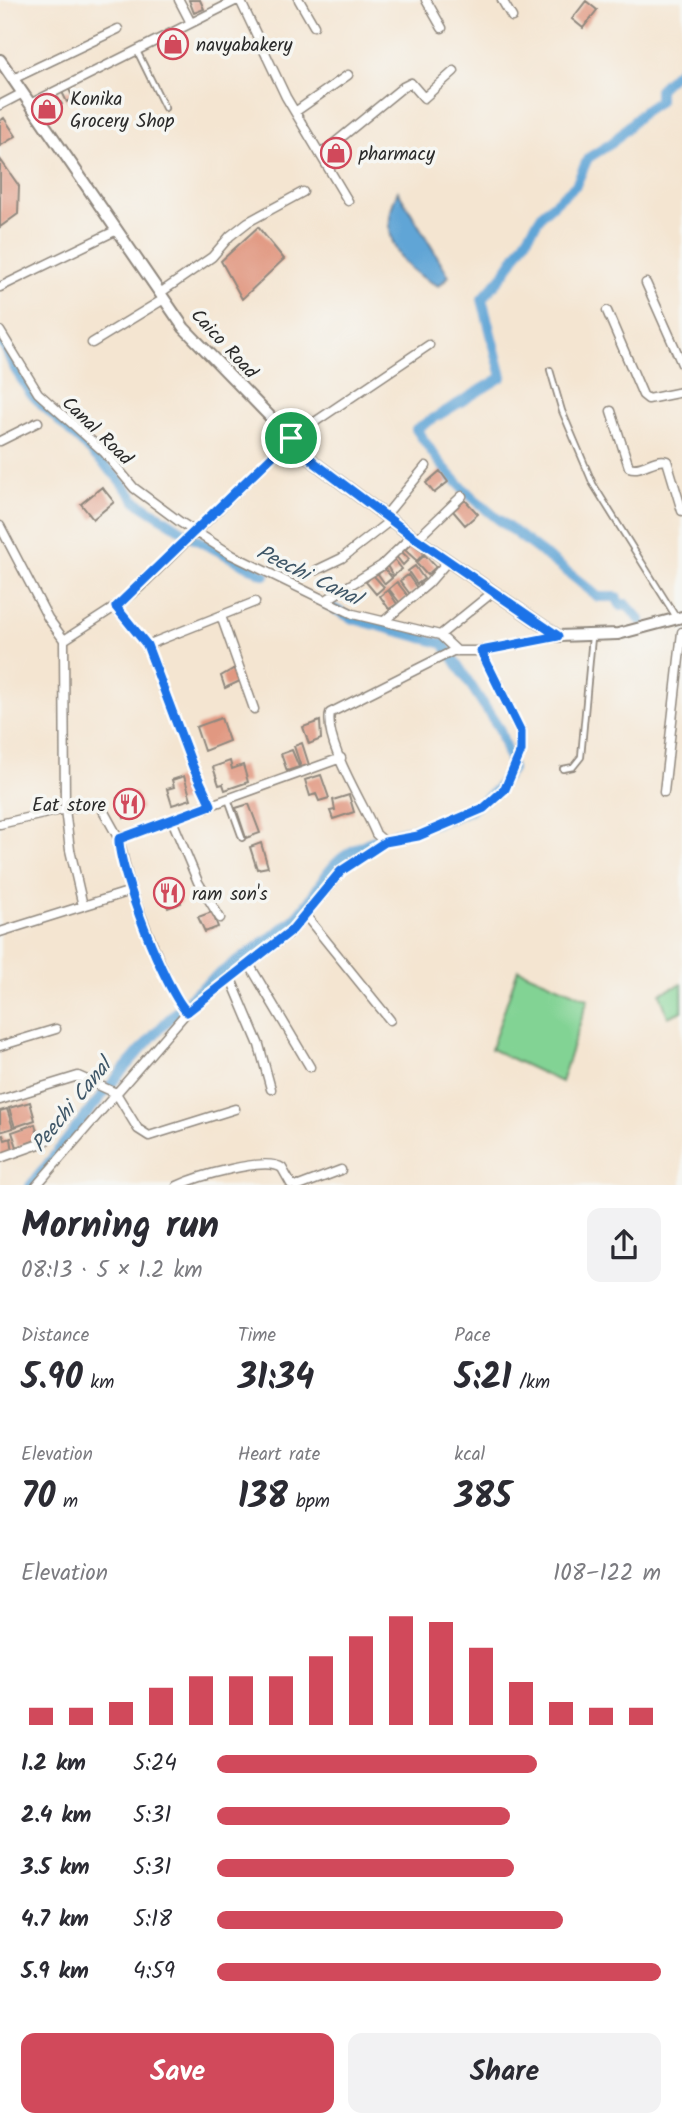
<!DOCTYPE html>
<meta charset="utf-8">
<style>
body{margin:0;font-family:Kalam,sans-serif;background:#f2f2f3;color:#2b2b33;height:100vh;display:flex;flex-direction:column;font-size:26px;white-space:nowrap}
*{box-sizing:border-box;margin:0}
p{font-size:23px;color:#7c7c81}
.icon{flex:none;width:38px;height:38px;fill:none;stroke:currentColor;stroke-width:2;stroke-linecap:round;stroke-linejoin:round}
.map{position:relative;height:1185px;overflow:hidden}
.panel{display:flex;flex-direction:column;background:#fff;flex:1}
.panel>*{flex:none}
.pin{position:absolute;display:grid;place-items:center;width:60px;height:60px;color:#fff;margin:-30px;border:4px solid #fff;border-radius:50%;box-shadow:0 2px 7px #0007}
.round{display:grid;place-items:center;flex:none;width:74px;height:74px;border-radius:14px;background:#f2f2f3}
.headline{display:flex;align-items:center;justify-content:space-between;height:119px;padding:0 21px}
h1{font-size:38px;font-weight:700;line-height:52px}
.stats{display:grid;grid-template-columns:repeat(3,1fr);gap:10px;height:119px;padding:7px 21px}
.stats div{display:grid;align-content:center}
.stats b{font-size:35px;font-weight:700}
.stats small{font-size:19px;font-weight:400}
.stats p{font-size:19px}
.chart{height:196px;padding:14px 21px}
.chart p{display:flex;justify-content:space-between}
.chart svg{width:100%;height:126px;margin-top:7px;stroke:#d1495b;stroke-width:6}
.action{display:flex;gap:14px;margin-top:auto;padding:14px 21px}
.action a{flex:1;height:80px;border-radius:14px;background:#d1495b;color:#fff;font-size:28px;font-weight:700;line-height:80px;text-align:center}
.action a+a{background:#f2f2f3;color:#2b2b33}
ul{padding:0 21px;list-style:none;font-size:23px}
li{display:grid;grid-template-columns:112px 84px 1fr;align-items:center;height:52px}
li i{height:18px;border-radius:9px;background:#d1495b}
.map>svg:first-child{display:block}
</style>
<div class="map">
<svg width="682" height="1186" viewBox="0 0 682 1186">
<rect width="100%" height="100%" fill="#f6f6f2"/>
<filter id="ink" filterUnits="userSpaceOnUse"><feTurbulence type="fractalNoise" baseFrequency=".0143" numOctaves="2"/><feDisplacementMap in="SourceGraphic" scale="14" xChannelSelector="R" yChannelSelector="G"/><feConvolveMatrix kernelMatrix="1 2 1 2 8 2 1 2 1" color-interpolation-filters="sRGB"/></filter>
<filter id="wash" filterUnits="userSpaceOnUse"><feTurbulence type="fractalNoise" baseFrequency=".00686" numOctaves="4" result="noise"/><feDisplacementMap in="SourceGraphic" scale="28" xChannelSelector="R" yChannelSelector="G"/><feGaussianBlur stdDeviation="1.57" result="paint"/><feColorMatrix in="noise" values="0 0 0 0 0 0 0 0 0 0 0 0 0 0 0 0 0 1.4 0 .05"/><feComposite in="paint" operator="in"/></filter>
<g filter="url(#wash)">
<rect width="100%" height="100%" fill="#f4e5d1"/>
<!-- green -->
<path fill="#82d394" stroke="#567f60" stroke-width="2" d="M 518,969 L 588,999 L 561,1082 L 491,1049 Z
M 682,984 L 682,1011 L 668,1017 L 660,993 Z"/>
<!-- water -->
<path fill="#61a5d6" stroke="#466880" stroke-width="2" d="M 398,191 L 449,276 L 439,286 C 398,268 377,234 398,191 Z"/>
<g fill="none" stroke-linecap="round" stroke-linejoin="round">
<!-- canal -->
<path stroke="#61a5d6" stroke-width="10" d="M 3,342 L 13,366 L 31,394 L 116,476 L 136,501 L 195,539 L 265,575
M 641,621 L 626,604 L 621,606 L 616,597 L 598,597 C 547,552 485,518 441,464 C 432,453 424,440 416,429 L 502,377 L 482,299 L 504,274 L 543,213 L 576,185 L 588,158 L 612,143 L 644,111 L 659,101 L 659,89 L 682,67
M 30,1186 C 82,1121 132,1053 192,996 C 223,967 262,947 294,919 C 313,902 322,873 343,857 C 400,815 466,841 512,769 L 500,730 L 444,644 L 353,619 L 327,605"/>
</g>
<g id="blocks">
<!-- building -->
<path fill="#e19881" d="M 189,0 L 200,0 L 204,9 L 194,13 Z
M 586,1 L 597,10 L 583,28 L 572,19 Z
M 69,89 L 73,99 L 67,102 L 62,92 Z
M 58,98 L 62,104 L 43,113 L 39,103 Z
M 4,118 L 16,136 L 0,146 L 0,121 Z
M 0,159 L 19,186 L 18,214 L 0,227 Z
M 258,227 L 284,259 L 242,299 L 221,261 Z
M 440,471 L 448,482 L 434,493 L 426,483 Z
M 102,487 L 114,502 L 93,519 L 81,504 Z
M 465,500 L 478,514 L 465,525 L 453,511 Z
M 412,542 L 424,553 L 417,561 L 405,550 Z
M 402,552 L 409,559 L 403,565 L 396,556 Z
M 425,555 L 436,567 L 427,575 L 416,563 Z
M 394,559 L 402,569 L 393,576 L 386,564 Z
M 415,566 L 424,579 L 417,584 L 408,571 Z
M 385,569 L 392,578 L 385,584 L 378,574 Z
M 373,575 L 384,587 L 376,594 L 366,582 Z
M 408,575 L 417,588 L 410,594 L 400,581 Z
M 397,582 L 408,596 L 400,603 L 389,589 Z
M 388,590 L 397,604 L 389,609 L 380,596 Z
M 235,668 L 240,681 L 225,688 L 221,676 Z
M 221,718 L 229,741 L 204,751 L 196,727 Z
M 320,721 L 321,739 L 309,744 L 303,727 Z
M 302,743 L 309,765 L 301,767 L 294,746 Z
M 292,750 L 299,767 L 287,771 L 281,754 Z
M 230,761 L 232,769 L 243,765 L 248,782 L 225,790 L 223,784 L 219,785 L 213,767 Z
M 321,775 L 329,798 L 319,801 L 316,794 L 310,796 L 305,780 Z
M 184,776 L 191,799 L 172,805 L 167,789 L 174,787 L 172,780 Z
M 136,793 L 142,809 L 124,818 L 117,798 Z
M 349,795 L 354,812 L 333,819 L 330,811 L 335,810 L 333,800 Z
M 249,804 L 260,833 L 246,838 L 236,808 Z
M 261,843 L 268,867 L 257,869 L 250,847 Z
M 172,880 L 181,903 L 168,908 L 158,883 Z
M 212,912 L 218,927 L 205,932 L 198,917 Z
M 30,1102 L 35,1120 L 15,1127 L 9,1108 Z
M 7,1109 L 13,1128 L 0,1132 L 0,1111 Z
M 35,1124 L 39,1139 L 17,1147 L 12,1132 Z
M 3,1135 L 5,1140 L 11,1138 L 13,1152 L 0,1156 L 0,1136 Z"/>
</g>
</g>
<g filter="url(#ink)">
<use href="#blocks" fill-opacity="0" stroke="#90887e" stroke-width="2"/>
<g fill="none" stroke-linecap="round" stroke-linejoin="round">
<!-- service casing -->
<g stroke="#90887e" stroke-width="8">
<path id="service" d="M 137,51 L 165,108
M 550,370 L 562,411 L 593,484 L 676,617
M 563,769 L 573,767 L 581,757 L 592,637
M 228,799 L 242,838"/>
</g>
<!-- minor casing -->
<g stroke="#90887e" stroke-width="11">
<path id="minor" d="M 179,0 L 191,23
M 240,0 L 286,97 L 348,201
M 299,0 L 314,26
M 426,0 L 442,28
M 502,0 L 512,17
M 13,79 L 118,29
M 30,104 L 237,0
M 0,105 L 23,93
M 295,112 L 348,75
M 321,154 L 403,87 L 411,83 L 424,98 L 454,71
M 646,283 L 682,364
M 0,287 L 117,230
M 160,293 L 212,257 L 230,236 L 248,222 L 303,192
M 607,311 L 643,395 L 648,399 L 682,392
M 0,331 L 38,393 L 104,452 L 134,488 L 180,522 L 232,555 L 353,614 L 440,635 L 493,592
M 92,343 L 164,299
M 611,411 L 629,467 C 642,472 654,457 667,461 L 682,511
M 0,441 L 38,422
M 385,516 L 426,466
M 0,526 L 48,618 L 64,640 L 65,809 L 0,824
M 417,539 L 462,496
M 317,570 L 342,558 L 391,520
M 326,600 L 381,566 L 412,536
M 255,602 L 147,645 L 193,767 L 211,805 L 341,758
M 115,607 L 147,645
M 221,616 L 254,709
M 384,621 L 429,583 L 448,561
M 440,635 L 457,651
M 64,640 L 115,607 L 139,588 L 291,438 L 429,345
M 664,792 L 682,632
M 172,820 L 198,882 L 220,918
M 119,839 L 99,803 L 65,809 L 70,850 L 83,906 L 131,891 L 171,989 L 187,1012 L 292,931 L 341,871 L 385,842 L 418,836 L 484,808 L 505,789 L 521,751 L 521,732 L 481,651
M 385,842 L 376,834 C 364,804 324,744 330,713 L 453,651 L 481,651 L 558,636
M 131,891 L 119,839 L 211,805
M 306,916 L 390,1020
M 0,932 L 83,906
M 249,964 L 310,1067
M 231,979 L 259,1045 L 271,1089
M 0,1046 L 56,1029
M 0,1100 L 78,1076 L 116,1093 L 138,1129 L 149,1136 L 235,1109
M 0,1158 L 45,1142
M 36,1186 L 187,1012
M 177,1186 C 196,1177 265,1156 282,1168 L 291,1184 L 298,1186
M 299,1186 L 341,1170"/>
</g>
<!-- tertiary casing -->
<g stroke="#90887e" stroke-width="14">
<path id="tertiary" d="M 0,60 L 184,328 L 315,463 L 412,536 L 558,636 L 618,634 L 682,617"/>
</g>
<!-- service -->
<use href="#service" stroke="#fff" stroke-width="4.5"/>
<!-- minor -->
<use href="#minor" stroke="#fff" stroke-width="8"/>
<!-- tertiary -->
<use href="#tertiary" stroke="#fff" stroke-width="10"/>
</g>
</g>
<g fill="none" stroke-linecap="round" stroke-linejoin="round" filter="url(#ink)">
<!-- route casing -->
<g stroke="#fff" stroke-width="14">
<path id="route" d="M 291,438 L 315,463 L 412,536 L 558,636 L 481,651 L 521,732 L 521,751 L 505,789 L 484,808 L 418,836 L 385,842 L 341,871 L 292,930 L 187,1012 C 166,992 118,869 119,839 L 211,805 L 193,767 L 147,645 L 116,607 Z"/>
</g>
<!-- route -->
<use href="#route" stroke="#1a73e8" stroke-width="9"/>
</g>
<!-- icons -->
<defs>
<g id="shop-ring" transform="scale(1.575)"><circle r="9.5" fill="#f6f6f2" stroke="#d1495b" stroke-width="1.5"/><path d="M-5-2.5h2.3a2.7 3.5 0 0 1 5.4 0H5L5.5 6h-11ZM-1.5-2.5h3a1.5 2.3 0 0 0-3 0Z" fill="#d1495b"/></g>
<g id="restaurant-ring" transform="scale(1.575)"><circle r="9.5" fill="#f6f6f2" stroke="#d1495b" stroke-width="1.5"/><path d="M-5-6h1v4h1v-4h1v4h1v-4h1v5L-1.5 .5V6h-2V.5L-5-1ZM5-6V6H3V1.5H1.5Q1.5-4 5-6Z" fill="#d1495b"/></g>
</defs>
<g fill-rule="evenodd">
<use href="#shop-ring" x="173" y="44"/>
<use href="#shop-ring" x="47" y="109"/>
<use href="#shop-ring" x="336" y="153"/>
<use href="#restaurant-ring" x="129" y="804"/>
<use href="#restaurant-ring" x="169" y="893"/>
</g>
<g text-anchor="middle" stroke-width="7" stroke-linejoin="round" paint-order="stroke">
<!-- poi labels -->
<g font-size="19" fill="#2b2b2b" stroke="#f6f6f2" text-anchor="start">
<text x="196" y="51">navyabakery</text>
<text x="70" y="105">Konika<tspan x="70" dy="22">Grocery Shop</tspan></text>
<text x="359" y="160">pharmacy</text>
<text x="106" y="811" text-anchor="end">Eat store</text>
<text x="192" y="900">ram son's</text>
</g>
<!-- street labels -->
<g font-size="19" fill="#2b2b2b" stroke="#f6f6f2">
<text transform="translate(225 343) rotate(47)" y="7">Caico Road</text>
<text transform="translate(98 430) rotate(44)" y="7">Canal Road</text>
</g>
<!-- water labels -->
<g font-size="21" font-style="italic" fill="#3e5667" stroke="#f6f6f2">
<text transform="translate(309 575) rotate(26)" y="7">Peechi Canal</text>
<text transform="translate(71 1105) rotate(-51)" y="7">Peechi Canal</text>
</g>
</g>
</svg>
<div class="pin" style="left:291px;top:438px;background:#1e9e55"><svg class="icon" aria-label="arrive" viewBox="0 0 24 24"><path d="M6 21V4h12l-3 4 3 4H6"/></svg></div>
</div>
<section class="panel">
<div class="headline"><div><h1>Morning run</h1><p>08:13 · 5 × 1.2 km</p></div><a class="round"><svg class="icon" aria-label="share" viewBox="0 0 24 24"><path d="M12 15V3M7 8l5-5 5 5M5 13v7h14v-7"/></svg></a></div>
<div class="stats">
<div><p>Distance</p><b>5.90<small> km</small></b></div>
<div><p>Time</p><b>31:34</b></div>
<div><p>Pace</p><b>5:21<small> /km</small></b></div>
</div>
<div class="stats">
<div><p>Elevation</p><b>70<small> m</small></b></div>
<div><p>Heart rate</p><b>138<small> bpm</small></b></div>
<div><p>kcal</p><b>385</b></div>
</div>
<div class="chart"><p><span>Elevation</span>108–122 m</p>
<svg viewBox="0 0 160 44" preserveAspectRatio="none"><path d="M5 44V38M15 44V38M25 44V36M35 44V31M45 44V27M55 44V27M65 44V27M75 44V20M85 44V13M95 44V6M105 44V8M115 44V17M125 44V29M135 44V36M145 44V38M155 44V38"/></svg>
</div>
<ul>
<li><b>1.2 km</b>5:24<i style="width:72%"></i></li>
<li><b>2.4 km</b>5:31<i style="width:66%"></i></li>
<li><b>3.5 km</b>5:31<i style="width:67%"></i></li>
<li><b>4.7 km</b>5:18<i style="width:78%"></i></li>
<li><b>5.9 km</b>4:59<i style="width:100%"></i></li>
</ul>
<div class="action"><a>Save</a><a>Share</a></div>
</section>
